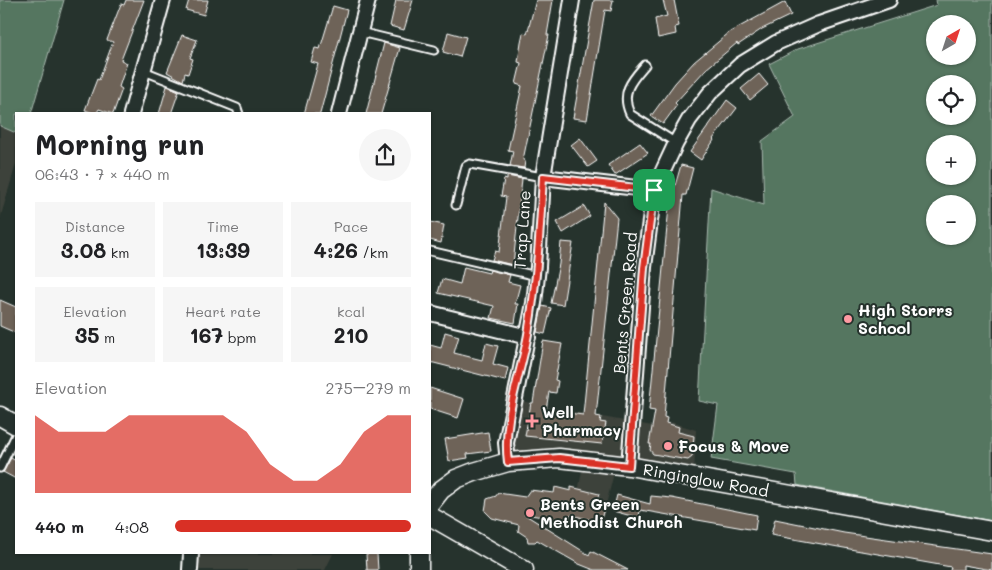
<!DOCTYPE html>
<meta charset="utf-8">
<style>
body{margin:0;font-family:Mali,sans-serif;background:#f6f6f6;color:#202124;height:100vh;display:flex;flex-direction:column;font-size:19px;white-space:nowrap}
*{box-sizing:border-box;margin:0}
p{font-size:16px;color:#757577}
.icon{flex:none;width:28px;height:28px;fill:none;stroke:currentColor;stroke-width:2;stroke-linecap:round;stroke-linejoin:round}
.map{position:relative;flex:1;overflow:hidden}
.panel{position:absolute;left:15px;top:112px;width:416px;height:442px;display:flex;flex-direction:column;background:#fff;border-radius:0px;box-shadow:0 1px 4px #0004}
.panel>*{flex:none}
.needle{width:32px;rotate:39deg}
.tools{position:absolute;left:926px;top:15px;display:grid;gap:10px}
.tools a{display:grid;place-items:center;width:50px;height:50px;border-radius:50%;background:#fff;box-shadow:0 1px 4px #0004;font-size:25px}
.pin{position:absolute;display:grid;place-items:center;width:42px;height:42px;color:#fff;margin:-21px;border-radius:10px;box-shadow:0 2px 8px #0006}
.round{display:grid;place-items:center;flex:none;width:52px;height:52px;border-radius:26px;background:#f6f6f6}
.overview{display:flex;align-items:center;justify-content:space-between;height:85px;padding:0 20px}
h1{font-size:28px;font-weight:800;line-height:38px}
.figures{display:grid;grid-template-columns:repeat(3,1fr);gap:8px;height:85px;padding:5px 20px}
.figures div{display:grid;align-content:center;border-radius:0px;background:#f6f6f6;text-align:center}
.figures b{font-size:21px;font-weight:800}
.figures small{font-size:14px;font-weight:400}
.figures p{font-size:14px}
.chart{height:140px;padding:10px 20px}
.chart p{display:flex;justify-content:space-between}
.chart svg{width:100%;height:90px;margin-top:5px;fill:#d93025;opacity:.7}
ul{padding:0 20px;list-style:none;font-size:16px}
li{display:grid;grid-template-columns:80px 60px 1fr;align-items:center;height:38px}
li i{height:12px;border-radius:6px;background:#d93025}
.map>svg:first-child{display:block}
</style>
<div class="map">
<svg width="992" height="570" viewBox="0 0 992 570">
<rect width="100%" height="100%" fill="#26332d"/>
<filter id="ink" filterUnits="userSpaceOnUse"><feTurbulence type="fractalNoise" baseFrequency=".02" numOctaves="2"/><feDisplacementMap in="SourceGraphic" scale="10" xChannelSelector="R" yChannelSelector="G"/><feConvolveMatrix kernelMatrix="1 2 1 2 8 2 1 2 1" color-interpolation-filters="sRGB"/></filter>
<g filter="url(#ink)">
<!-- built -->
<path fill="#3c423a" d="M 0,126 L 16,133 L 16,164 L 0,219 Z
M 514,399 L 547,407 L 669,429 L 671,422 L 696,430 L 694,477 L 616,465 L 600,529 L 572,524 L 584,460 L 508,462 Z
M 191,554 L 333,554 L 325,570 L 190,570 Z"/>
<!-- green -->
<path fill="#547660" stroke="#aabab0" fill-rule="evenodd" d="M 0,0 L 64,0 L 31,114 L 16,114 L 16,133 L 0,126 Z
M 936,0 L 992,0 L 992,521 L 797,485 L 796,474 L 711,459 L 718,405 L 699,401 L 711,188 L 764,205 L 762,141 L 795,117 L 769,64 L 798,49 L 937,5 ZM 935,24 L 968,24 L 968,56 L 935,56 ZM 935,84 L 968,84 L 968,116 L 935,116 ZM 935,144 L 968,144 L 968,176 L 935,176 ZM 935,204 L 968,204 L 968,236 L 935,236 Z"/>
<!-- building -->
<path fill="#6e6458" stroke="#fff" d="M 126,0 L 144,0 L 121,60 L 127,63 L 119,87 L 122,89 L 113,114 L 99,109 L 96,114 L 85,110 L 97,79 L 99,80 L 113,42 L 107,40 L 121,4 L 124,5 Z
M 189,0 L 208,0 L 204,15 L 186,10 Z
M 396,0 L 413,0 L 404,30 L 390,26 Z
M 536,0 L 553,0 L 547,35 L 549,35 L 523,160 L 525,161 L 524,168 L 510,166 L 513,151 L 508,150 L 522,86 L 516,84 L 521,63 L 518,62 L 521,42 L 523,33 L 527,34 Z
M 594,0 L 613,0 L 611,11 L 605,10 L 587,120 L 573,118 Z
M 663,0 L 674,0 L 679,26 L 675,27 L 676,34 L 658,38 L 655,19 L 667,16 Z
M 785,2 L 791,15 L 762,29 L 738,45 L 737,43 L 706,69 L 675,103 L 677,105 L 663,124 L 651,116 L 675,83 L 694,62 L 730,32 Z
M 333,6 L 347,10 L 320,114 L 304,114 L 318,64 L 311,62 L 315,48 L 320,49 Z
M 448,32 L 466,37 L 460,57 L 443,52 Z
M 182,35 L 197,40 L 190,58 L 193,59 L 188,74 L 185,73 L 183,81 L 167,72 Z
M 384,43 L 400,48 L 381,114 L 366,114 Z
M 759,74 L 768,85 L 750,100 L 741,89 Z
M 167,86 L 179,91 L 171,114 L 159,114 Z
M 727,100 L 737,108 L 713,139 L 714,140 L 701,160 L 690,152 Z
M 580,138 L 597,161 L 588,167 L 571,145 Z
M 640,143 L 648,153 L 615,175 L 608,165 Z
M 681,165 L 693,168 L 686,195 L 683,195 L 664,417 L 667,418 L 666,423 L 679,427 L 678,432 L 694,436 L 692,457 L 688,460 L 653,454 L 650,450 L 651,444 L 649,444 L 655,411 L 649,410 L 669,207 Z
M 507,176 L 522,179 L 513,265 L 492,260 L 495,251 L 499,252 L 506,197 L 501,196 L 504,179 L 507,180 Z
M 604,202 L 617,218 L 596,416 L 601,417 L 600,422 L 606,423 L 602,444 L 525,436 L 531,403 L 533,403 L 543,341 L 562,344 L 555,380 L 558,381 L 556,393 L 549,392 L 546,410 L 583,415 Z
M 584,206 L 590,216 L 563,233 L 557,222 Z
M 430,222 L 444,225 L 441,243 L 430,240 Z
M 561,242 L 573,243 L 563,305 L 551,303 L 559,264 Z
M 464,267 L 489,273 L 490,270 L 510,275 L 508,282 L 520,285 L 515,304 L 518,304 L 515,323 L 491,318 L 494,306 L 438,293 L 442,279 L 460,284 Z
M 0,300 L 16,307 L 16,333 L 0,326 Z
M 542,306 L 551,308 L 545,334 L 537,332 Z
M 445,332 L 459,336 L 454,353 L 482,360 L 486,343 L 498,346 L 493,364 L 508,368 L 505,381 L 430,362 L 430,345 L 441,348 Z
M 430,388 L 464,399 L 458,418 L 430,409 Z
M 488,432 L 491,451 L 467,454 L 468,458 L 449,461 L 445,439 Z
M 11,458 L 16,461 L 16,479 L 3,472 Z
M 555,487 L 571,491 L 571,487 L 599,494 L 595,506 L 604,509 L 600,522 L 571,515 L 569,521 L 524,514 L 589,555 L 591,551 L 628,570 L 594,570 L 579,564 L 537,540 L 535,542 L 528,542 L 527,537 L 518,531 L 519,525 L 492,518 L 485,511 L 487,499 L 496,496 L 498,493 L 525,497 L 530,490 L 554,493 Z
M 617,495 L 650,504 L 651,496 L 672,498 L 757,515 L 755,530 L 640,510 L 639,518 L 613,511 Z
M 775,519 L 844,533 L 992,554 L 992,570 L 963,565 L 963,570 L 950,570 L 951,567 L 771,535 Z
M 366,554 L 377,554 L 378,570 L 367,570 Z"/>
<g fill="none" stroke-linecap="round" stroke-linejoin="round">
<!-- service casing -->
<g stroke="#fff" stroke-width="11">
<path id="service" d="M 360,32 L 434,50
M 645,65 C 632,80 620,92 630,114 L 676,143
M 144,71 L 237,108 L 239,114
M 456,205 L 466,166 L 470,164 L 543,177
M 430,251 L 537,276
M 0,468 L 16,435"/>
</g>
<!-- minor casing -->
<g stroke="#fff" stroke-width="18">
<path id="minor" d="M 131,114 L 163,0
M 339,114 L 368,0
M 543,177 L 654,190
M 430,313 L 528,337
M 508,462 L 506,443 L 534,303 L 538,267 L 543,177 L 572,0
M 629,466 L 644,267 L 654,190 L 676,143 L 689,120 L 710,93 L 740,65 L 776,43 L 819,24 L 889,0
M 190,570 L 191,554"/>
</g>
<!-- tertiary casing -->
<g stroke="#fff" stroke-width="21">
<path id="tertiary" d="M 0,416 L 16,425
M 430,504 L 441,490 L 456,479 L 474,472 L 508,462 L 559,458 L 629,466 L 992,531
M 430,516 L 524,570
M 419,570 L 419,554"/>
</g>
<!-- service -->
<use href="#service" stroke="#26332d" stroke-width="7"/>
<!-- minor -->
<use href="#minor" stroke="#26332d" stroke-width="14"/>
<!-- tertiary -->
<use href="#tertiary" stroke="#26332d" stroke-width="18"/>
</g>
</g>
<g fill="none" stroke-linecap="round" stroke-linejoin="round" filter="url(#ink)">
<!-- route casing -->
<g stroke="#fff" stroke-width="10">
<path id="route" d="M 543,177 L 654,190 L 644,268 L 629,466 L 559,458 L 508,462 C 502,419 521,375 528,334 C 537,281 540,230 543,177 Z"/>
</g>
<!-- route -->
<use href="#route" stroke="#d93025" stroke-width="6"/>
</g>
<!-- markers -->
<g fill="#ff9aa2" stroke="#26332d" stroke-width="2">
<circle cx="848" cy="319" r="5"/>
<path d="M529.5 413.5h5v5h5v5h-5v5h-5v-5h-5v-5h5z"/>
<circle cx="668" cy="446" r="5"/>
<circle cx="530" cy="513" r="5"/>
</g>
<g text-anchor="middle" stroke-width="4" stroke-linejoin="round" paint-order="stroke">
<!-- street labels -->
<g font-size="16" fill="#fff" stroke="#26332d">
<text transform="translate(522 230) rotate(-86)" y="6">Trap Lane</text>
<text transform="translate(625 303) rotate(-85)" y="6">Bents Green Road</text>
<text transform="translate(706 480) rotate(10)" y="6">Ringinglow Road</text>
</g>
<!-- poi labels -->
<g font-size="16" font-weight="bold" fill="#fff" stroke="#26332d" text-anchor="start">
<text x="858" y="316">High Storrs<tspan x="858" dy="18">School</tspan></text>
<text x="542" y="418">Well<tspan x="542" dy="18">Pharmacy</tspan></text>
<text x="678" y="452">Focus &amp; Move</text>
<text x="540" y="510">Bents Green<tspan x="540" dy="18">Methodist Church</tspan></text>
</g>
</g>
</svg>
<div class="tools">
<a><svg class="needle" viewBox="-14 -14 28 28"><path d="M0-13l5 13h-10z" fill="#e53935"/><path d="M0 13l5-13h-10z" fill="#757577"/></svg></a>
<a><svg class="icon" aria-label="locate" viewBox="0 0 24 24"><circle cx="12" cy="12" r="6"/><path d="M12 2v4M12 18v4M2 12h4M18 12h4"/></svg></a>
<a>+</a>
<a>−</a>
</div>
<div class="pin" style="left:654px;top:190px;background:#1e9e55"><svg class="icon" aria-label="arrive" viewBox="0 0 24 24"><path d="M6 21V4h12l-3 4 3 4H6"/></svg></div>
<section class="panel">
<div class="overview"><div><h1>Morning run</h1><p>06:43 · 7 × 440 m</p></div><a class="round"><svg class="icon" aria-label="share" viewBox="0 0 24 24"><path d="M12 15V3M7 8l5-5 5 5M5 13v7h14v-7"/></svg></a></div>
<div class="figures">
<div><p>Distance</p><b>3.08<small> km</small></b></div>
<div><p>Time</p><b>13:39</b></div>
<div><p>Pace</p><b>4:26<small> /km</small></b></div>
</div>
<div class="figures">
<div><p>Elevation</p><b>35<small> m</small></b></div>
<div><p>Heart rate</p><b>167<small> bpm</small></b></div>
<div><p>kcal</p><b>210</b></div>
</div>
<div class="chart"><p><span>Elevation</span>275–279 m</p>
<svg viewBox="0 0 160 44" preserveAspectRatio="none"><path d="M0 44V6L10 14L20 14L30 14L40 6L50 6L60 6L70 6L80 6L90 14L100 30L110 38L120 38L130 30L140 14L150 6L160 6V44z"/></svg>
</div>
<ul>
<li><b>440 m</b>4:08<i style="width:100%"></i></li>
</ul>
</section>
</div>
